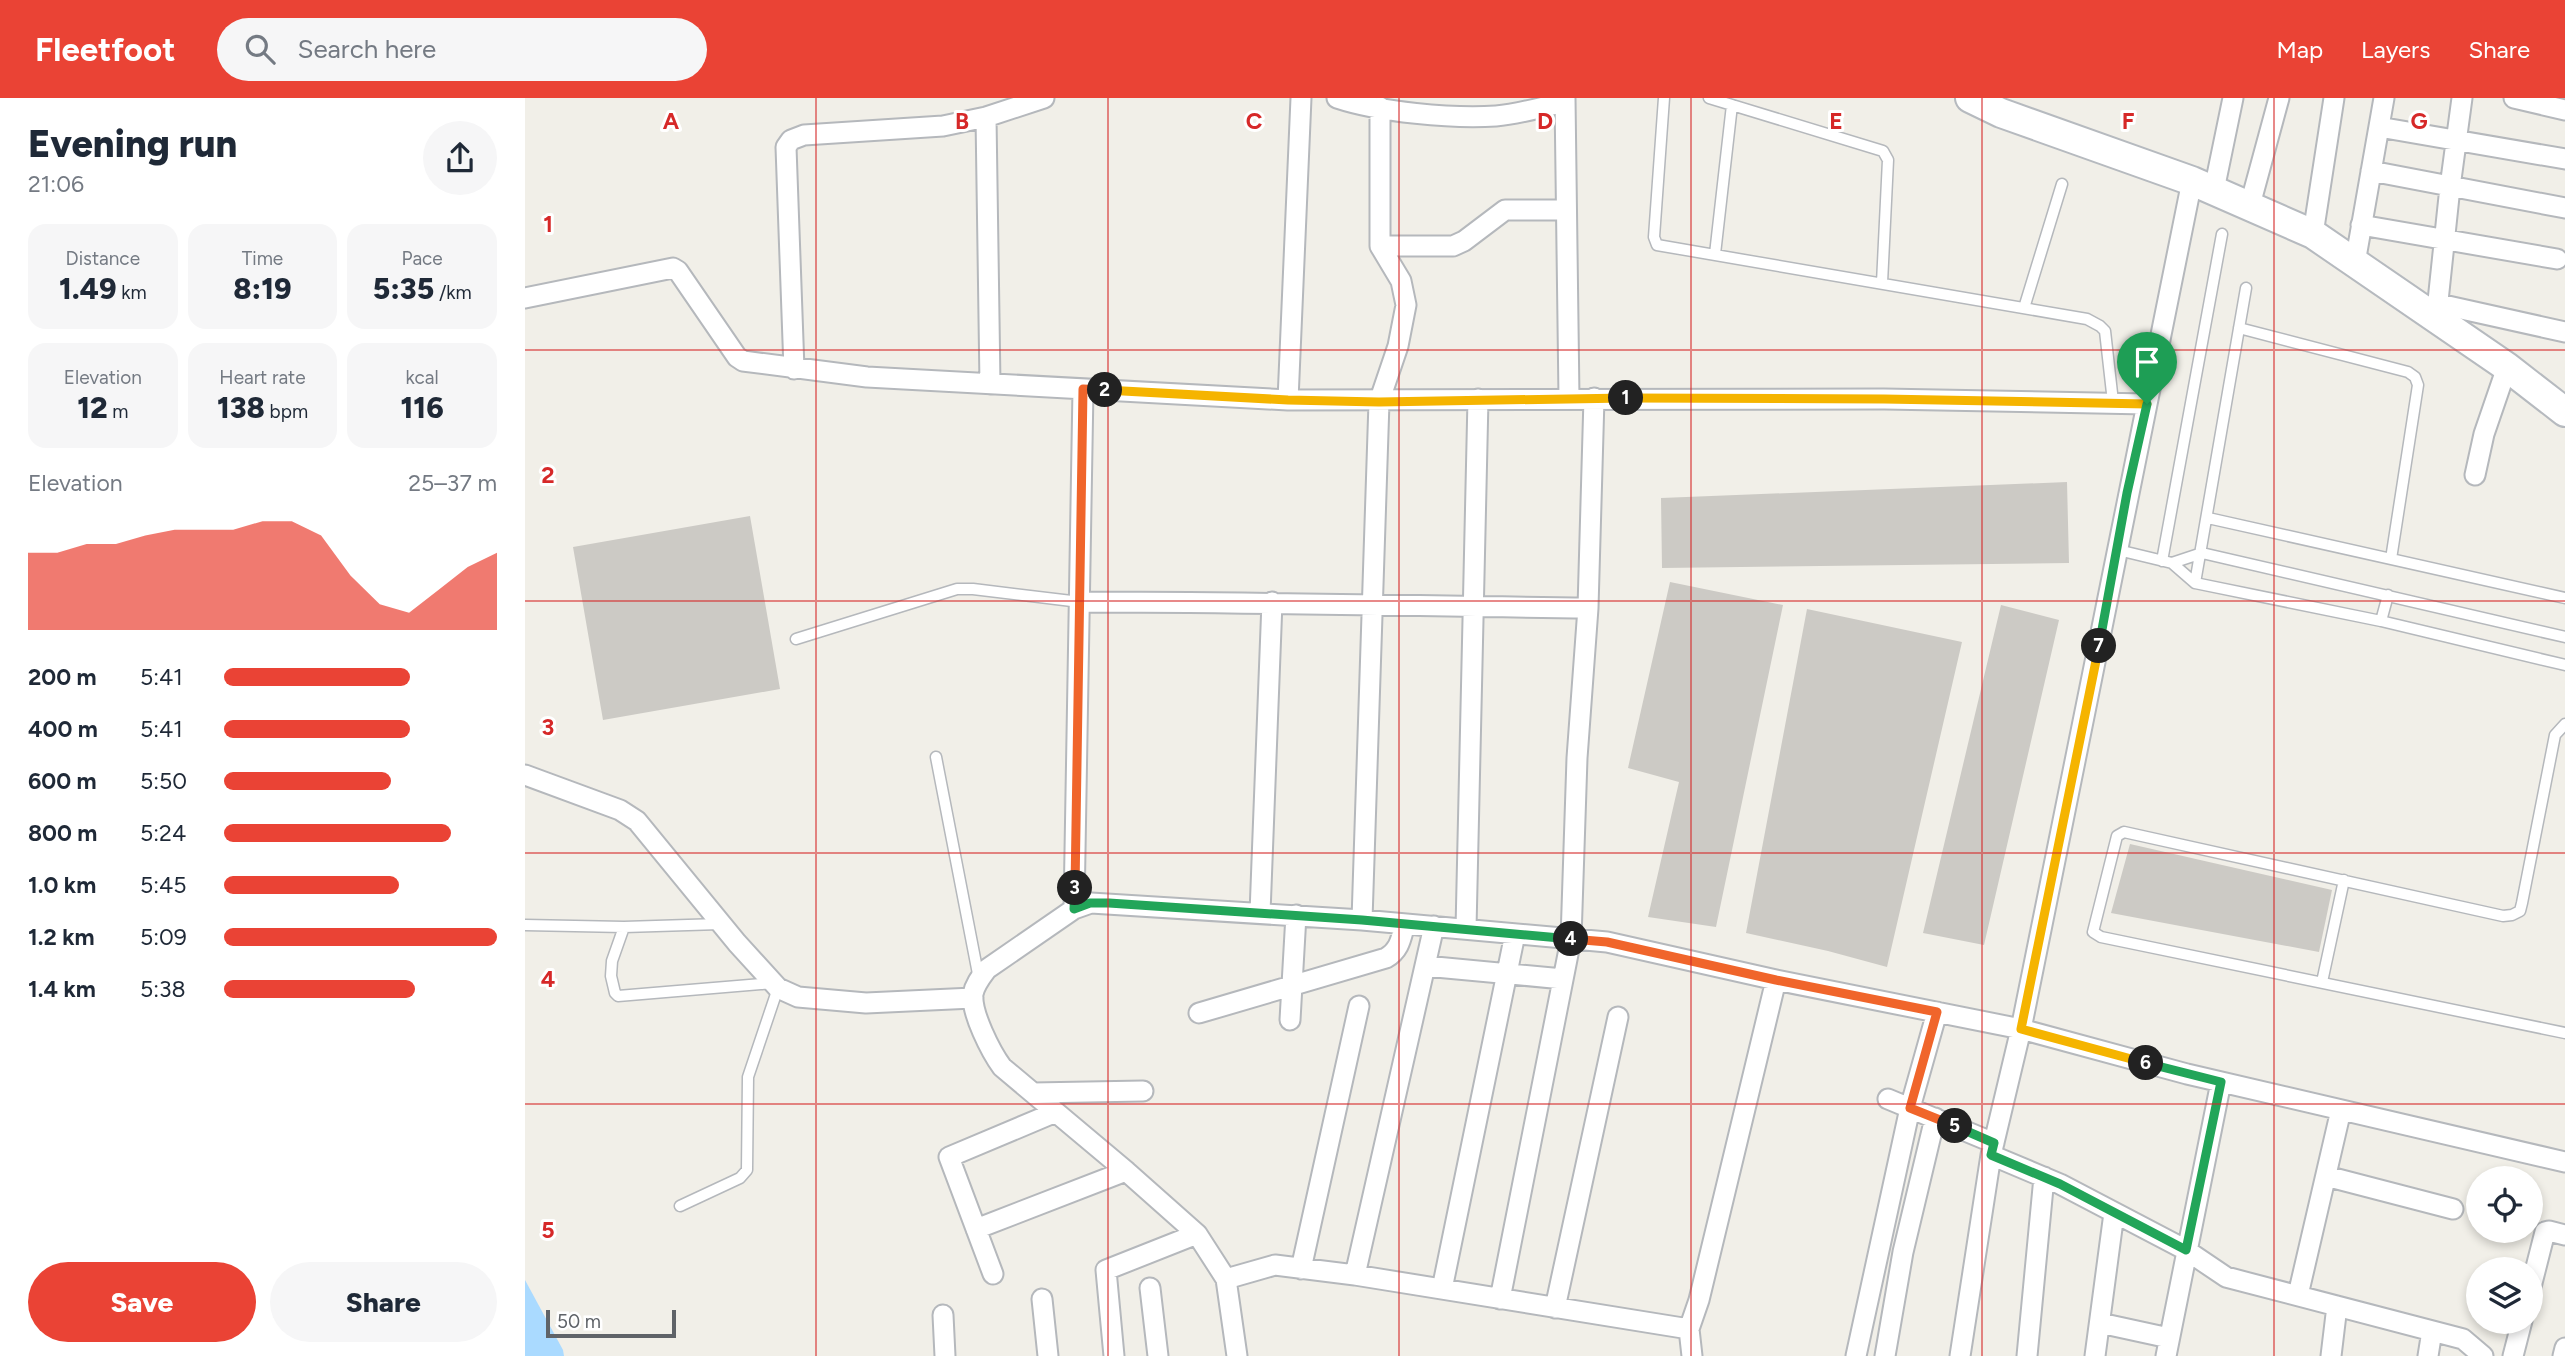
<!DOCTYPE html>
<meta charset="utf-8">
<style>
body{margin:0;font-family:Figtree,sans-serif;background:#f6f6f7;color:#1f2937;height:100vh;display:flex;flex-direction:column;font-size:26px;white-space:nowrap}
*{box-sizing:border-box;margin:0}
p{font-size:23px;color:#747a83}
.icon{flex:none;width:38px;height:38px;fill:none;stroke:currentColor;stroke-width:2;stroke-linecap:round;stroke-linejoin:round}
.map{position:relative;flex:1;overflow:hidden}
.sheet{display:flex;flex-direction:column;background:#fff;width:525px}
.sheet>*{flex:none}
.fabs{position:absolute;left:1941px;top:1068px;display:grid;gap:14px}
.fabs a{display:grid;place-items:center;width:77px;height:77px;border-radius:50%;background:#fff;box-shadow:0 4px 10px #0003;font-size:35px}
.scale{position:absolute;left:21px;bottom:18px;width:130px;box-sizing:border-box;padding-left:7px;border:4px solid #5f6368;border-top:0;font-size:19px;line-height:24px;white-space:nowrap;color:#5f6368;-webkit-text-stroke:5px #fff;paint-order:stroke}
.pin{position:absolute;display:grid;place-items:center;width:60px;height:60px;color:#fff;margin:-72px -30px;border-radius:50% 50% 50% 0;rotate:-45deg;box-shadow:0 0 7px #0007}
.pin .icon{rotate:45deg}
.km{position:absolute;width:35px;height:35px;margin:-18px;border-radius:50%;background:#222;color:#fff;font-size:19px;line-height:35px;text-align:center}
.round{display:grid;place-items:center;flex:none;width:74px;height:74px;border-radius:37px;background:#f6f6f7}
.summary{display:flex;align-items:center;justify-content:space-between;height:119px;padding:0 28px}
h1{font-size:38px;font-weight:800;line-height:52px}
.metrics{display:grid;grid-template-columns:repeat(3,1fr);gap:10px;height:119px;padding:7px 28px}
.metrics div{display:grid;align-content:center;border-radius:18px;background:#f6f6f7;text-align:center}
.metrics b{font-size:30px;font-weight:800}
.metrics small{font-size:19px;font-weight:400}
.metrics p{font-size:19px}
.chart{height:196px;padding:14px 28px}
.chart p{display:flex;justify-content:space-between}
.chart svg{width:100%;height:126px;margin-top:7px;fill:#ea4335;opacity:.7}
.cta{display:flex;gap:14px;margin-top:auto;padding:14px 28px}
.cta a{flex:1;height:80px;border-radius:42px;background:#ea4335;color:#fff;font-size:28px;font-weight:800;line-height:80px;text-align:center}
.cta a+a{background:#f6f6f7;color:#1f2937}
ul{padding:0 28px;list-style:none;font-size:23px}
li{display:grid;grid-template-columns:112px 84px 1fr;align-items:center;height:52px}
li i{height:18px;border-radius:9px;background:#ea4335}
header{display:flex;align-items:center;gap:42px;box-sizing:border-box;height:98px;padding:0 35px;background:#ea4335;color:#fff}
header strong{font-size:33px}
nav{display:flex;gap:38px;margin-inline-start:auto;font-size:24px}
.search{width:490px;height:63px;background:#f6f6f7;display:flex;align-items:center;gap:18px;box-sizing:border-box;padding:0 24px;border-radius:38px;color:#747a83;font-size:26px}
main{display:flex;flex:1;min-height:0}
.map>svg:first-child{display:block}
</style>
<header>
<strong>Fleetfoot</strong>
<div class="search"><svg class="icon" aria-label="search" viewBox="0 0 24 24"><circle cx="10" cy="10" r="6"/><path d="M15 15l6 6"/></svg>Search here</div>
<nav><a>Map</a><a>Layers</a><a>Share</a></nav>
</header>
<main>
<section class="sheet">
<div class="summary"><div><h1>Evening run</h1><p>21:06</p></div><a class="round"><svg class="icon" aria-label="share" viewBox="0 0 24 24"><path d="M12 15V3M7 8l5-5 5 5M5 13v7h14v-7"/></svg></a></div>
<div class="metrics">
<div><p>Distance</p><b>1.49<small> km</small></b></div>
<div><p>Time</p><b>8:19</b></div>
<div><p>Pace</p><b>5:35<small> /km</small></b></div>
</div>
<div class="metrics">
<div><p>Elevation</p><b>12<small> m</small></b></div>
<div><p>Heart rate</p><b>138<small> bpm</small></b></div>
<div><p>kcal</p><b>116</b></div>
</div>
<div class="chart"><p><span>Elevation</span>25–37 m</p>
<svg viewBox="0 0 160 44" preserveAspectRatio="none"><path d="M0 44V17L10 17L20 14L30 14L40 11L50 9L60 9L70 9L80 6L90 6L100 11L110 25L120 35L130 38L140 30L150 22L160 17V44z"/></svg>
</div>
<ul>
<li><b>200 m</b>5:41<i style="width:68%"></i></li>
<li><b>400 m</b>5:41<i style="width:68%"></i></li>
<li><b>600 m</b>5:50<i style="width:61%"></i></li>
<li><b>800 m</b>5:24<i style="width:83%"></i></li>
<li><b>1.0 km</b>5:45<i style="width:64%"></i></li>
<li><b>1.2 km</b>5:09<i style="width:100%"></i></li>
<li><b>1.4 km</b>5:38<i style="width:70%"></i></li>
</ul>
<div class="cta"><a>Save</a><a>Share</a></div>
</section>
<div class="map">
<svg width="2040" height="1258" viewBox="0 0 2040 1258">
<rect width="100%" height="100%" fill="#f1efe8"/>
<!-- water -->
<path fill="#aadaff" d="M 0,1182 L 38,1252 L 39,1258 L 0,1258 Z"/>
<!-- building -->
<path fill="#cccac5" d="M 1542,384 L 1544,465 L 1137,470 L 1136,400 Z
M 225,418 L 255,591 L 78,622 L 48,449 Z
M 1145,484 L 1258,507 L 1191,829 L 1123,819 L 1154,684 L 1103,670 Z
M 1476,507 L 1534,522 L 1459,847 L 1398,835 Z
M 1282,511 L 1437,544 L 1362,869 L 1303,853 L 1221,835 Z
M 1605,746 L 1807,792 L 1794,854 L 1586,815 Z"/>
<g fill="none" stroke-linecap="round" stroke-linejoin="round">
<!-- lane casing -->
<g stroke="#b5b8bc" stroke-width="13">
<path id="lane" d="M 1139,0 L 1129,139 L 1132,147 L 1562,221 L 1575,228 L 1580,233 L 1588,304
M 1184,0 L 1358,53 L 1363,62 L 1357,185
M 1190,156 L 1207,7
M 1499,210 L 1537,86
M 1714,230 L 1883,274 L 1890,279 L 1893,287 L 1866,461
M 1683,420 L 2040,500
M 1593,452 L 1647,465 L 1670,485 L 1856,523 L 2040,567
M 1637,463 L 1697,136
M 1647,465 L 1677,455 L 2040,539
M 1670,485 L 1721,190
M 1856,523 L 1863,497
M 271,541 L 432,491 L 448,491 L 555,504
M 2040,626 L 2030,637 L 1997,805 L 1995,813 L 1987,817 L 1978,818 L 1599,734 L 1592,738 L 1568,834 L 1576,839 L 2040,935
M 411,659 L 454,881
M 0,827 L 99,829 L 195,826
M 99,829 L 87,863 L 86,878 L 90,895 L 93,898 L 248,885
M 1797,884 L 1819,782
M 155,1108 L 215,1080 L 222,1072 L 223,979 L 253,890"/>
</g>
<!-- street casing -->
<g stroke="#b5b8bc" stroke-width="23">
<path id="street" d="M 812,0 C 854,14 927,21 971,18 C 994,16 1018,9 1040,4
M 1040,0 L 1044,300
M 1989,0 L 2040,12
M 461,19 L 465,286
M 1854,29 L 2040,61
M 1846,73 L 2040,110
M 1667,83 L 1496,931 L 1466,1057 L 1535,1086 L 1661,1152 L 1701,1179 L 1938,1241 L 1958,1258
M 1689,92 L 1708,0
M 1725,107 L 1754,0
M 1836,127 L 2032,161
M 1788,136 L 1809,0
M 855,148 L 928,148 L 939,143 L 980,112 L 1041,112
M 1830,165 L 1859,0
M 0,200 L 148,170 L 153,173 L 212,259 L 218,263 L 342,279 L 763,302 L 1359,301 L 1622,306
M 1914,206 L 2040,234
M 1911,222 L 1925,89 L 1937,0
M 269,271 L 261,49 L 266,42 L 279,37 L 418,28 L 461,19 L 519,0
M 763,302 L 776,0
M 1950,377 L 1959,336 L 1982,269
M 555,504 C 724,504 894,508 1063,510
M 0,677 L 95,712 L 112,723 L 212,845 L 253,890 L 273,899 L 341,905 L 448,900
M 549,811 L 558,291
M 735,815 L 747,504
M 837,822 L 854,304 L 873,248 L 881,207 L 876,183 L 855,148 L 855,9
M 941,831 L 953,301
M 900,868 L 1038,881
M 674,915 L 861,860 C 875,852 876,840 880,826
M 765,922 L 771,817
M 508,995 L 618,993
M 1363,1001 L 1469,1045
M 1801,1078 L 1928,1111
M 451,1131 L 601,1073
M 776,1171 L 834,908
M 468,1176 L 424,1059 L 531,1014
M 830,1177 L 909,828
M 701,1181 L 750,1167 L 830,1177 L 1164,1231 L 1174,1202 L 1251,882
M 2006,1189 L 2020,1134 L 2024,1133 L 2040,1137
M 625,1190 L 633,1258
M 917,1191 L 990,836
M 1773,1197 L 1816,1012
M 517,1201 L 523,1258
M 975,1201 L 1046,841 L 1052,660 L 1063,510 L 1069,300
M 1030,1210 L 1093,919
M 418,1217 L 420,1258
M 1575,1225 L 1644,1240
M 1164,1231 L 1167,1258
M 589,1258 L 581,1172 L 672,1136
M 712,1258 L 701,1181 L 672,1136 L 601,1073 L 477,969 C 466,954 446,915 448,896 C 450,886 456,879 462,871 L 549,811 L 566,805 L 837,822 L 1082,844 L 1251,882 L 1496,931 L 1662,976 L 2040,1064
M 1331,1258 L 1385,1010 L 1412,914
M 1360,1258 L 1378,1154 L 1410,1020
M 1435,1258 L 1466,1057
M 1502,1258 L 1519,1079
M 1570,1258 L 1589,1115
M 1641,1258 L 1696,984
M 1806,1258 L 1812,1208
M 1903,1258 L 1907,1233
M 1988,1258 L 1997,1223
M 2038,1258 L 2040,1250"/>
</g>
<!-- secondary casing -->
<g stroke="#b6babf" stroke-width="32">
<path id="secondary" d="M 1445,0 L 1476,15 L 1667,83 L 1788,136 L 1982,269 L 2040,314"/>
</g>
<!-- lane -->
<use href="#lane" stroke="#fff" stroke-width="10"/>
<!-- street -->
<use href="#street" stroke="#fff" stroke-width="19"/>
<!-- secondary -->
<use href="#secondary" stroke="#fff" stroke-width="28"/>
</g>
<g fill="none" stroke-linecap="round" stroke-linejoin="round">
<!-- split-1 casing -->
<g stroke="#fff" stroke-width="14">
<path id="split-1" d="M 1101,300 L 1359,301 L 1622,306"/>
</g>
<!-- split-2 casing -->
<g stroke="#fff" stroke-width="14">
<path id="split-2" d="M 580,292 L 763,302 L 854,304 L 1101,300"/>
</g>
<!-- split-3 casing -->
<g stroke="#fff" stroke-width="14">
<path id="split-3" d="M 550,790 L 558,291 L 580,292"/>
</g>
<!-- split-4 casing -->
<g stroke="#fff" stroke-width="14">
<path id="split-4" d="M 550,790 L 549,811 L 565,805 L 584,805 L 837,822 L 1046,841"/>
</g>
<!-- split-5 casing -->
<g stroke="#fff" stroke-width="14">
<path id="split-5" d="M 1046,841 L 1082,844 L 1251,882 L 1412,914 L 1385,1010 L 1430,1028"/>
</g>
<!-- split-6 casing -->
<g stroke="#fff" stroke-width="14">
<path id="split-6" d="M 1430,1028 L 1469,1045 L 1466,1057 L 1535,1086 L 1661,1152 L 1696,984 L 1621,965"/>
</g>
<!-- split-7 casing -->
<g stroke="#fff" stroke-width="14">
<path id="split-7" d="M 1574,548 L 1496,931 L 1621,965"/>
</g>
<!-- split-8 casing -->
<g stroke="#fff" stroke-width="14">
<path id="split-8" d="M 1574,548 L 1602,395 L 1622,306"/>
</g>
<!-- split-1 -->
<use href="#split-1" stroke="#f5b400" stroke-width="9"/>
<!-- split-2 -->
<use href="#split-2" stroke="#f5b400" stroke-width="9"/>
<!-- split-3 -->
<use href="#split-3" stroke="#f0652b" stroke-width="9"/>
<!-- split-4 -->
<use href="#split-4" stroke="#22a559" stroke-width="9"/>
<!-- split-5 -->
<use href="#split-5" stroke="#f0652b" stroke-width="9"/>
<!-- split-6 -->
<use href="#split-6" stroke="#22a559" stroke-width="9"/>
<!-- split-7 -->
<use href="#split-7" stroke="#f5b400" stroke-width="9"/>
<!-- split-8 -->
<use href="#split-8" stroke="#22a559" stroke-width="9"/>
</g>
<!-- grid -->
<path fill="none" stroke="#d62828" stroke-width="2" stroke-opacity="0.55" d="M 291,0 L 291,1258M 583,0 L 583,1258M 874,0 L 874,1258M 1166,0 L 1166,1258M 1457,0 L 1457,1258M 1749,0 L 1749,1258M 0,252 L 2040,252M 0,503 L 2040,503M 0,755 L 2040,755M 0,1006 L 2040,1006"/>
<g font-size="23" text-anchor="middle" font-weight="bold" fill="#d62828" stroke="#fff" stroke-width="6" stroke-linejoin="round" paint-order="stroke">
<text x="146" y="31">A</text>
<text x="437" y="31">B</text>
<text x="729" y="31">C</text>
<text x="1020" y="31">D</text>
<text x="1311" y="31">E</text>
<text x="1603" y="31">F</text>
<text x="1894" y="31">G</text>
<text x="23" y="134">1</text>
<text x="23" y="385">2</text>
<text x="23" y="637">3</text>
<text x="23" y="889">4</text>
<text x="23" y="1140">5</text>
</g>
</svg>
<div class="fabs">
<a><svg class="icon" aria-label="locate" viewBox="0 0 24 24"><circle cx="12" cy="12" r="6"/><path d="M12 2v4M12 18v4M2 12h4M18 12h4"/></svg></a>
<a><svg class="icon" aria-label="layers" viewBox="0 0 24 24"><path d="M12 4l9 5-9 5-9-5zM3 14l9 5 9-5"/></svg></a>
</div>
<div class="scale">50 m</div>
<div class="pin" style="left:1622px;top:306px;background:#1e9e55"><svg class="icon" aria-label="arrive" viewBox="0 0 24 24"><path d="M6 21V4h12l-3 4 3 4H6"/></svg></div>
<b class="km" style="left:1101px;top:300px">1</b>
<b class="km" style="left:580px;top:292px">2</b>
<b class="km" style="left:550px;top:790px">3</b>
<b class="km" style="left:1046px;top:841px">4</b>
<b class="km" style="left:1430px;top:1028px">5</b>
<b class="km" style="left:1621px;top:965px">6</b>
<b class="km" style="left:1574px;top:548px">7</b>
</div>
</main>
